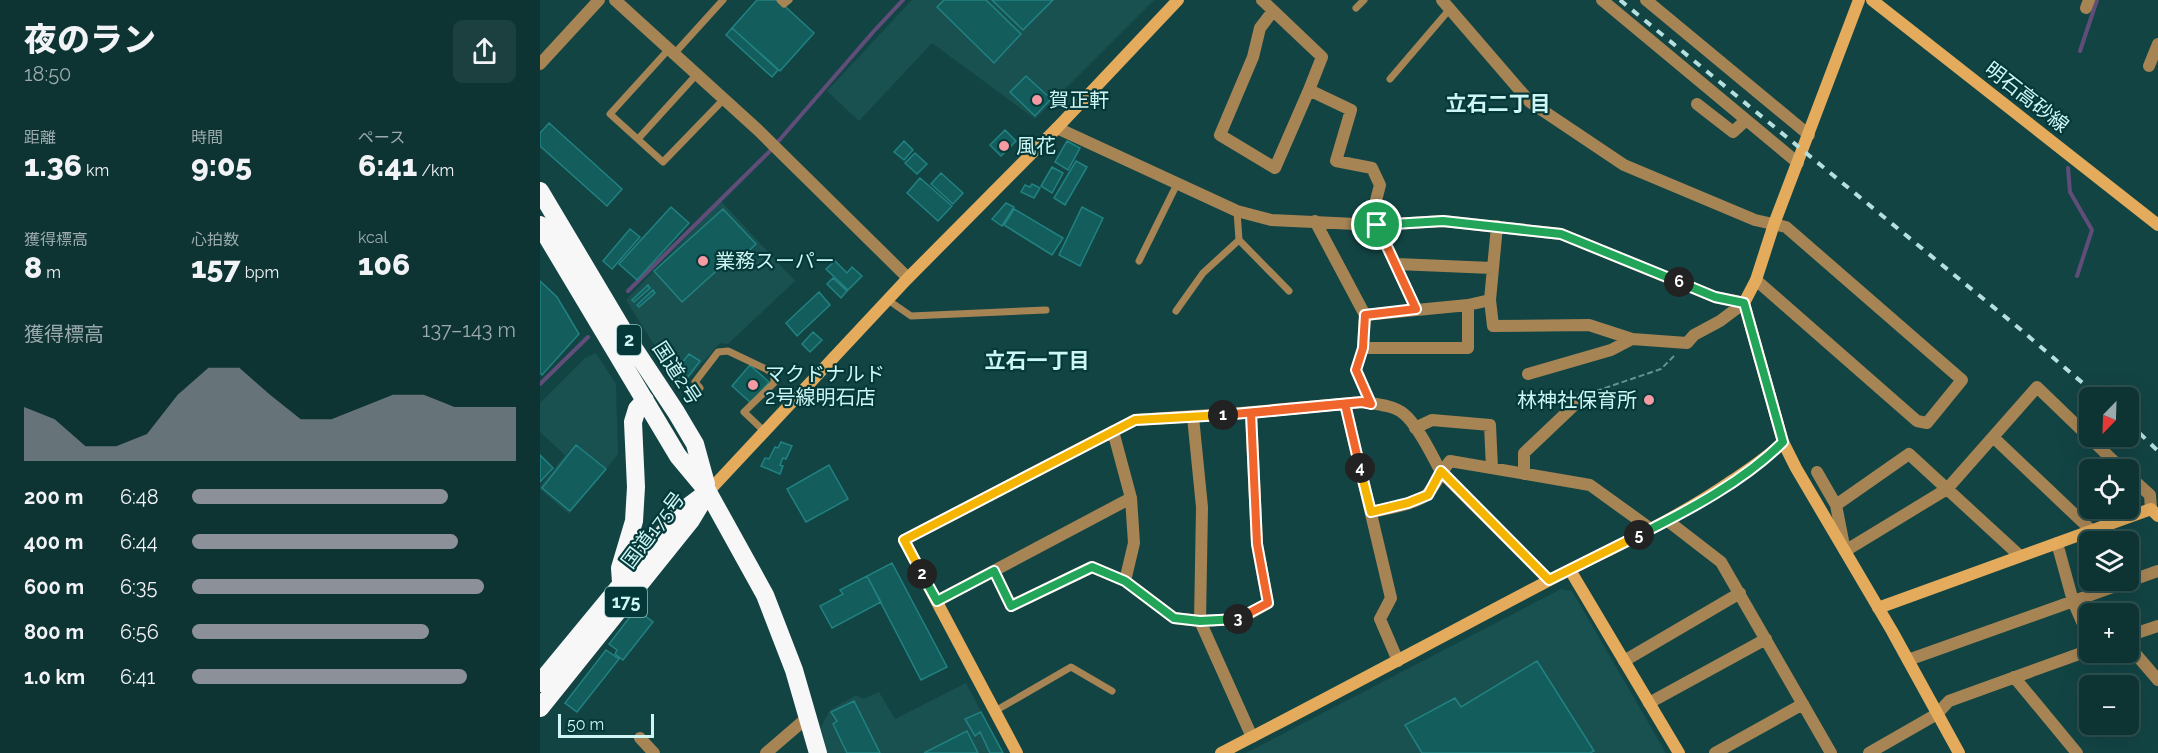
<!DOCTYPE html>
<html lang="ja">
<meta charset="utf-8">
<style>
body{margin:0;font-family:Raleway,"Noto Sans JP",sans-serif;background:#1c3f3f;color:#f1f3f6;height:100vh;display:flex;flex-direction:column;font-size:22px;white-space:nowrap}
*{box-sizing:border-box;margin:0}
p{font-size:20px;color:#9baaac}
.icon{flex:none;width:33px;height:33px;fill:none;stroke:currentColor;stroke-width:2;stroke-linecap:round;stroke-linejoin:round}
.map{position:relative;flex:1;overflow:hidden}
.sheet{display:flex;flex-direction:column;background:#0e3333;width:540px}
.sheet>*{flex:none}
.needle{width:39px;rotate:203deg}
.buttons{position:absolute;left:1539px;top:387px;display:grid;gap:12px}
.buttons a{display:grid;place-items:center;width:60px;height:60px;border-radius:9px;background:#0e3333;box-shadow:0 6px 24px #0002,0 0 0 2px #2e4e4e;font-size:30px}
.scale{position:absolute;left:18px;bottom:15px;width:96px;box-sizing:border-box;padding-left:6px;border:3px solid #cdf6f5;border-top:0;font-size:16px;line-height:21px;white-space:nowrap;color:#cdf6f5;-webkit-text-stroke:4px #053939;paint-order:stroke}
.pin{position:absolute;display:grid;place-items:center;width:51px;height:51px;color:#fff;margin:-26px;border:3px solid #fff;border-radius:50%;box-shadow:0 2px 6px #0007}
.km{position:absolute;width:30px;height:30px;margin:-15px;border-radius:50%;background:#222;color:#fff;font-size:16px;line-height:30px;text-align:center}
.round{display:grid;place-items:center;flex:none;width:63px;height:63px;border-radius:9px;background:#1c3f3f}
.summary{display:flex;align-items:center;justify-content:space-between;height:102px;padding:0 24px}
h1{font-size:33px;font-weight:800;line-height:45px}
.figures{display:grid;grid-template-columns:repeat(3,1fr);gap:9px;height:102px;padding:6px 24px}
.figures div{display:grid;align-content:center}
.figures b{font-size:30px;font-weight:800}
.figures small{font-size:16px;font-weight:400}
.figures p{font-size:16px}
.chart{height:168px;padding:12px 24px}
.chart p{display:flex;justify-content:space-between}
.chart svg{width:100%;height:108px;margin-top:6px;fill:#8c9099;opacity:.7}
ul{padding:0 24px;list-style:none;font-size:20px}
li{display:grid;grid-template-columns:96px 72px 1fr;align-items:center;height:45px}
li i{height:15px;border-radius:8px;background:#8c9099}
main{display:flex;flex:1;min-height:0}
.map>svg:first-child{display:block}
</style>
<main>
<section class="sheet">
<div class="summary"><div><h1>夜のラン</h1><p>18:50</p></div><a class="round"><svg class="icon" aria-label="share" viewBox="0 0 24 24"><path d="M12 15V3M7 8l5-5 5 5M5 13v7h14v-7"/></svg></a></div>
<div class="figures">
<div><p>距離</p><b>1.36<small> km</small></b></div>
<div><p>時間</p><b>9:05</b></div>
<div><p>ペース</p><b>6:41<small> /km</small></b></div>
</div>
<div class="figures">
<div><p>獲得標高</p><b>8<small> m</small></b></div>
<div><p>心拍数</p><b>157<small> bpm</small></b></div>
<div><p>kcal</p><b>106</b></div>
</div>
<div class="chart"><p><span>獲得標高</span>137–143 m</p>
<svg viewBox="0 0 160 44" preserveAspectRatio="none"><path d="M0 44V22L10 27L20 38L30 38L40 33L50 17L60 6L70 6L80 17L90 27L100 27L110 22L120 17L130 17L140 22L150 22L160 22V44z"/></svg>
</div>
<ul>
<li><b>200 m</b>6:48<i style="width:79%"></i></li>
<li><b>400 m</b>6:44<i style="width:82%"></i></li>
<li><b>600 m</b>6:35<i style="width:90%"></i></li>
<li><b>800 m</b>6:56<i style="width:73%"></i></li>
<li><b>1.0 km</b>6:41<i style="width:85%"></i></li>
</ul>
</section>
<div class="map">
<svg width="1618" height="753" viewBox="0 0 1618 753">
<rect width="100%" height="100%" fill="#134444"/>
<!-- built -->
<path fill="#195050" d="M 372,0 L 614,0 L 495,119 L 392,43 L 319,121 L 287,91 Z
M 181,201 L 255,281 L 188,344 L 180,343 L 141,387 L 86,300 Z
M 56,353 L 76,384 L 78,454 L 29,514 L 0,489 L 0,486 L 25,455 L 0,432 L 0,403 L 45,358 Z
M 1021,589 L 1032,591 L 1126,753 L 706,753 Z
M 426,683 L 463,753 L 287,753 L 281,727 L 290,710 L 316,695 L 323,699 L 339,692 L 355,719 Z"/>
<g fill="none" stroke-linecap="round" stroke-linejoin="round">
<!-- stream -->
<path stroke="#614d79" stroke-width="4" d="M 1540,51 L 1557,0
M 1528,168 L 1530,192 L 1552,230 L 1537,276
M 88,291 L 229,152 L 334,31 L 363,0
M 0,384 L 48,337"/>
</g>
<!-- building -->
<path fill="#135d5d" stroke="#218281" stroke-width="1.5" d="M 217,0 L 238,0 L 274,33 L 240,71 L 192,28 Z
M 404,0 L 446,0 L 481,34 L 454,63 L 397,7 Z
M 452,0 L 513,0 L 483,30 Z
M 192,28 L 238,70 L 232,77 L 186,35 Z
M 486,76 L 511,99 L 495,116 L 470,92 Z
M 9,123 L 82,189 L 67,206 L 0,146 L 0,133 Z
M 465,130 L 476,141 L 461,156 L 450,145 Z
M 364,141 L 373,150 L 364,160 L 354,152 Z
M 527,141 L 540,148 L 528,170 L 515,162 Z
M 375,153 L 387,164 L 377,174 L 365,163 Z
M 536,161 L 547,167 L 525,205 L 514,198 Z
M 512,167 L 523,173 L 512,193 L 501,186 Z
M 401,173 L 423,193 L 413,204 L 391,184 Z
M 380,178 L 412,206 L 398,221 L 367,193 Z
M 492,184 L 500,188 L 494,198 L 481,192 L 485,185 L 490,187 Z
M 466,203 L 474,207 L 462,226 L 452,219 Z
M 131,207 L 149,223 L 97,280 L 79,264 Z
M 542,207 L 563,218 L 540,266 L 519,255 Z
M 183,209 L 216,244 L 199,260 L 194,255 L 142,302 L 114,271 Z
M 474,209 L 523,238 L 512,255 L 464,225 Z
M 90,229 L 100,237 L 72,269 L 63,261 Z
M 295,261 L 307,273 L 312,267 L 322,276 L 308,290 L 286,269 Z
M 293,278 L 307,291 L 301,298 L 287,284 Z
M 0,281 L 17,297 L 39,334 L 2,375 L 0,373 Z
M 108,285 L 110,288 L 94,302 L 92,300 Z
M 113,290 L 115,293 L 99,307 L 97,305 Z
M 279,292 L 290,305 L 257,336 L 246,323 Z
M 273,332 L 282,340 L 270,352 L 262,344 Z
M 149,354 L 160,361 L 144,382 L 133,374 Z
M 210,365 L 229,382 L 211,403 L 192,386 Z
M 241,442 L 252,446 L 246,459 L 243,458 L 240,465 L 243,466 L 240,474 L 221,466 L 225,458 L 229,459 L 235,447 L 238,448 Z
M 36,445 L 66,469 L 30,511 L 2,488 Z
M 0,455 L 13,468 L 0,482 Z
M 289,465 L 308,499 L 266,522 L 247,489 Z
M 352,563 L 407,667 L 381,680 L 327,576 Z
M 327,576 L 341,602 L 292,628 L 280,606 L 303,594 L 300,590 Z
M 96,609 L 113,622 L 83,660 L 75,654 L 77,650 L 69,644 Z
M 66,650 L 79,659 L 37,712 L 25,703 Z
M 997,661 L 1054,751 L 1050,753 L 882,753 L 865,725 L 915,698 L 921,707 Z
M 314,701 L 340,753 L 307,753 L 293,724 L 297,721 L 291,712 Z
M 441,712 L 463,753 L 450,753 L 440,732 L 435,736 L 425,719 Z
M 427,731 L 438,753 L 384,753 Z"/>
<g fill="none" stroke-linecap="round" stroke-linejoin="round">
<!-- path -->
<path stroke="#649191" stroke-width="2" stroke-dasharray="6 3" stroke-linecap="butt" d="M 820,359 L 816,370 L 825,390
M 1056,391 L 1121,369 L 1136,354"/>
<!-- lane -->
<path stroke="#a68454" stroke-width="7" d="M 240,0 L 244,4 L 249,0
M 816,8 L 824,0
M 129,49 L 70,114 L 123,162 L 184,99
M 134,54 L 183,0
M 850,79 L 909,10
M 98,139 L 157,74
M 697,211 L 699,240 L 749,291
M 599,261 L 637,184
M 348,300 L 371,316 L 506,310
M 636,311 L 663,273 L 699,240
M 160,388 L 155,382 L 178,352 L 188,351 L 226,369 L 234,375 L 234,383 L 204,412 L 224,431
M 455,711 L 531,667 L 572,691"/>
<!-- street -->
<path stroke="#a68454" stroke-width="12" d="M 75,0 L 218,130 L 368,278
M 722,0 L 782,57 L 769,90 L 811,110 L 796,161 L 832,168 L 840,185 L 834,208 L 837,225 L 876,309
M 902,0 L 990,102 L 1084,165 L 1215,220 L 1246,227 L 1422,380 L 1387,423 L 1377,421 L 1216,280
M 1062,0 L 1258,163
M 1106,0 L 1269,135
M 1546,8 L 1549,0
M 733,11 L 720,28 L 713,57 L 680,135 L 735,168 L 769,90
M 0,64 L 59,0
M 1609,66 L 1618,44
M 1157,104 L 1193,132 L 1206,120
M 517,128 L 697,211 L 731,220 L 837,225 L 903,221 L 1021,234 L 1175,297 L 1204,303
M 775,221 L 825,315 L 928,305 L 950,300 L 957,226
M 857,264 L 952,268
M 950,300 L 953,326 L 1049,325 L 1092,339
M 825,315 L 823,348 L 928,348 L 928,305
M 988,374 L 1071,350 L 1092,339 L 1147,343 L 1154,335 L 1180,321 L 1204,303
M 805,404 L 851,598 L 840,619 L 858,661
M 653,417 L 662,507 L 660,621 L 712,737
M 875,428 L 892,420 L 950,425 L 952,468
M 573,431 L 591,498 L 594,543 L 585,581
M 1453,437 L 1551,530
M 1277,472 L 1296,505 L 1305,551 L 1407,489 L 1497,387 L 1583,470
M 984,474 L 984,453 L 1045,395
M 1588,475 L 1610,495 L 1611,509
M 1296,505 L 1369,454 L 1480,556
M 831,512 C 845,509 881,504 889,492 C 897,482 902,471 910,461 L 1050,485 L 1111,529
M 1128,521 L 1181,562 L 1291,753
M 364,540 L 595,420 L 701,413 L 822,402 C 835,404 854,405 864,414 C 877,424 893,457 901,472 L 1009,580
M 1517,543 L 1533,601 L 1550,640
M 454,571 L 471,606 L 552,567 L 585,581 L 634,618 L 660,621 L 700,619 L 728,603 L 717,544 L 711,413
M 397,601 L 591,498
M 1588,636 L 1618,626
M 1588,645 L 1618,680
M 1368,660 L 1618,571
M 1084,661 L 1200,593
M 1474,677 L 1537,753
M 1109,703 L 1226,639
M 100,738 L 114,753
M 226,753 L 269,716
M 1175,753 L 1263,704
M 1329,753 L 1397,714 L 1409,701 L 1550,650"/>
<!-- secondary -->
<path stroke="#e3ab5b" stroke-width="12" d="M 1319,0 L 1234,224 L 1216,280 L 1204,303 L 1243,442 L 1256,468 L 1352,631 L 1419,753
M 1332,0 L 1618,225
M 168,492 L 368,278 L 517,128 L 638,0
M 364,540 L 477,753
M 1030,570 L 1139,753
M 1338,608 L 1611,509 L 1618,516
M 681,753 C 790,697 897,639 1006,582 C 1069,549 1134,521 1193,480 C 1211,468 1228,457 1243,442"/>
<!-- highway -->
<path stroke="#f7f7f7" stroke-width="18" d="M 0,191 L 93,347 L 136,412 L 155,444 L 166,484
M 0,225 L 138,456 L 168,492 L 225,595 L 254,670 L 278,753
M 81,582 L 80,568 L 94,521 L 96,487 L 93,422 L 97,409 L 105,400
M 0,683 L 141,512 L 161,497
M 0,708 L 151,520 L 168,492"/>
<!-- rail -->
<path stroke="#b6e0df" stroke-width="4" stroke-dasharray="8 8" stroke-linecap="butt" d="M 1080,0 L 1480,329 L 1560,398
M 1588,422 L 1618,451"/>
</g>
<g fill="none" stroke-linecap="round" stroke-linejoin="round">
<!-- split-1 casing -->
<g stroke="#fff" stroke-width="12">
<path id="split-1" d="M 683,415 L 822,402 L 831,404 L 816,370 L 823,348 L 825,315 L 876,309 L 837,225"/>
</g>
<!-- split-2 casing -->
<g stroke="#fff" stroke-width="12">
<path id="split-2" d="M 382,574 L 364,540 L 595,420 L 683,415"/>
</g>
<!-- split-3 casing -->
<g stroke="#fff" stroke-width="12">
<path id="split-3" d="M 382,574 L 397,601 L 454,571 L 471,606 L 552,567 L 585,581 L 634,618 L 660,621 L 698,619"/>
</g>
<!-- split-4 casing -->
<g stroke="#fff" stroke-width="12">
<path id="split-4" d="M 698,619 L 728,603 L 717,544 L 711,413 L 805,404 L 820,468"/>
</g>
<!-- split-5 casing -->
<g stroke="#fff" stroke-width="12">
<path id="split-5" d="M 820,468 L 831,512 L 868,503 L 888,495 L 901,471 L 1009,580 L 1099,535"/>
</g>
<!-- split-6 casing -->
<g stroke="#fff" stroke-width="12">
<path id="split-6" d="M 1099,535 C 1149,510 1204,481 1243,442 L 1204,303 L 1175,297 L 1139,282"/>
</g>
<!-- split-7 casing -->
<g stroke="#fff" stroke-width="12">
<path id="split-7" d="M 837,225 L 903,221 L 1021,234 L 1139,282"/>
</g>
<!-- split-1 -->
<use href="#split-1" stroke="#f0652b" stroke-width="8"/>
<!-- split-2 -->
<use href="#split-2" stroke="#f5b400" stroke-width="8"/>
<!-- split-3 -->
<use href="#split-3" stroke="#22a559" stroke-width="8"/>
<!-- split-4 -->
<use href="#split-4" stroke="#f0652b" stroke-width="8"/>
<!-- split-5 -->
<use href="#split-5" stroke="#f5b400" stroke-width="8"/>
<!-- split-6 -->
<use href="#split-6" stroke="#22a559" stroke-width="8"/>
<!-- split-7 -->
<use href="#split-7" stroke="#22a559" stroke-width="8"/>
</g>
<!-- markers -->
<g fill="#f49aa2" stroke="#053939" stroke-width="2">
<circle cx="497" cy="100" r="6"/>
<circle cx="464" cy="146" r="6"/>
<circle cx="163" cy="261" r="6"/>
<circle cx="213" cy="385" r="6"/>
<circle cx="1109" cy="400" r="6"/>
</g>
<g text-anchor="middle" stroke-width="4.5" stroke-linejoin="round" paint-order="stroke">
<!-- shield labels -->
<g fill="#053939" stroke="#91bdbd" stroke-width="1.5">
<rect x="77" y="325" width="24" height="30" rx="4.5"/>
<rect x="65" y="587" width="42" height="30" rx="4.5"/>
</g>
<g font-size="18" font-weight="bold" fill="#cdf6f5">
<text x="89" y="346">2</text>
<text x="86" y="608">175</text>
</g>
<!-- street labels -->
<g font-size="20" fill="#cdf6f5" stroke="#053939">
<text transform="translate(1487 97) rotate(38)" y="7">明石高砂線</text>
<text transform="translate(137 373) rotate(57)" y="7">国道2号</text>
<text transform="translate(113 530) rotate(-53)" y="7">国道175号</text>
</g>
<!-- poi labels -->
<g font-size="20" fill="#cdf6f5" stroke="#053939" text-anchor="start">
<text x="509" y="107">賀正軒</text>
<text x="476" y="153">風花</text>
<text x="175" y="268">業務スーパー</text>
<text x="225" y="381">マクドナルド<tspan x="225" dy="23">2号線明石店</tspan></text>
<text x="1097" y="407" text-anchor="end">林神社保育所</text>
</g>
<!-- neighbourhood labels -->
<g font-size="21" font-weight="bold" fill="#cdf6f5" stroke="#053939">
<text x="958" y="111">立石二丁目</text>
<text x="497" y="368">立石一丁目</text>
</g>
</g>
</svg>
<div class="buttons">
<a><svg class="needle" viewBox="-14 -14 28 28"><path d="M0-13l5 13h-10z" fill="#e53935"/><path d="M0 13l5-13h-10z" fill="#9baaac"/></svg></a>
<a><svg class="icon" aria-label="locate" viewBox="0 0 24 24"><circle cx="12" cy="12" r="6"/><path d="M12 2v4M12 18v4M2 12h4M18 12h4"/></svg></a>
<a><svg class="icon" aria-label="layers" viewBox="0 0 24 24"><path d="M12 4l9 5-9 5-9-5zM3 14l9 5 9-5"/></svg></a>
<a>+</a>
<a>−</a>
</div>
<div class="scale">50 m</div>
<div class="pin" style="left:837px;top:225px;background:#1e9e55"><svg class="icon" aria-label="arrive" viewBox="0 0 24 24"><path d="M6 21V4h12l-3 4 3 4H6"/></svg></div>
<b class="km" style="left:683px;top:415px">1</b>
<b class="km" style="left:382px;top:574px">2</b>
<b class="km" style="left:698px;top:619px">3</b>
<b class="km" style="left:820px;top:468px">4</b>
<b class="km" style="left:1099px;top:535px">5</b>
<b class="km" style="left:1139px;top:282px">6</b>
</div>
</main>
